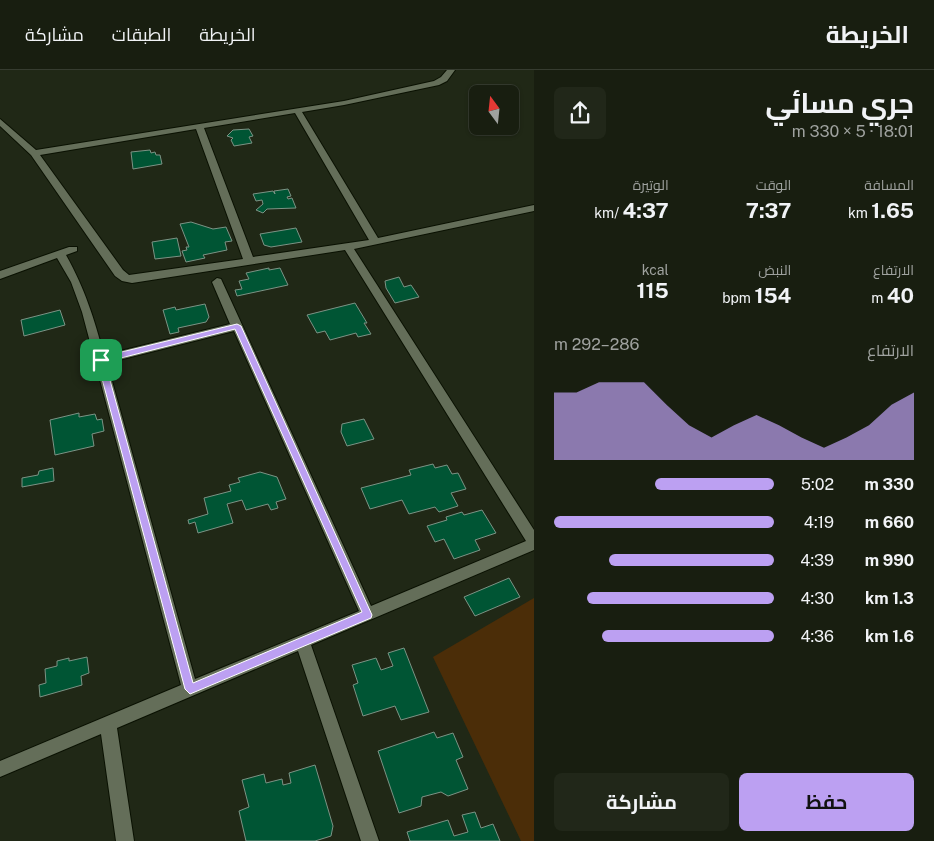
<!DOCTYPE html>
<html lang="ar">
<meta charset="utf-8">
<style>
body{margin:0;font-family:"Public Sans",Cairo,sans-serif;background:#212719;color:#f1f3f6;direction:rtl;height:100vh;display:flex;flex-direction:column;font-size:19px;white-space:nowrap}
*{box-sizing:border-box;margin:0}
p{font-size:16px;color:#9fa29f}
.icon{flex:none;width:28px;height:28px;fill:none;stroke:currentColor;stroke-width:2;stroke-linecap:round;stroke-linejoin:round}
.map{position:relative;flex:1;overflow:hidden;direction:ltr}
.panel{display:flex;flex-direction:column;background:#181e10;width:400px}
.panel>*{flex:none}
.needle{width:32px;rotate:345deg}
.tools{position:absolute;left:469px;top:15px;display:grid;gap:10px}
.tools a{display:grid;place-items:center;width:50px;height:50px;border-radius:8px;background:#181e10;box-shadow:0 1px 4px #0004,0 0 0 1px #363c30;font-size:25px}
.pin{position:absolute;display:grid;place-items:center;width:42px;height:42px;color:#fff;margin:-21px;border-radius:10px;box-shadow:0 2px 8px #0006}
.round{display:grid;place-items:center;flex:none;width:52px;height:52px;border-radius:8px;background:#212719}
.overview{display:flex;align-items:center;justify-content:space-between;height:85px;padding:0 20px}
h1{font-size:28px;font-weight:700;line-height:38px}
.figures{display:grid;grid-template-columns:repeat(3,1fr);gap:8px;height:85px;padding:5px 20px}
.figures div{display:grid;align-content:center}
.figures b{font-size:21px;font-weight:700}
.figures small{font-size:14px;font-weight:400}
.figures p{font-size:14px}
.chart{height:140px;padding:10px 20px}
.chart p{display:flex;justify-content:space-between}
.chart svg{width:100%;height:90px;margin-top:5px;fill:#bca0f2;opacity:.7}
.button{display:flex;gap:10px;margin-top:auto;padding:10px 20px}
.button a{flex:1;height:58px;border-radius:8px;background:#bca0f2;color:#111;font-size:20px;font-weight:700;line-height:58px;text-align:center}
.button a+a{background:#212719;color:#f1f3f6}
ul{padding:0 20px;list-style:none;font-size:16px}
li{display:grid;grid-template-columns:80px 60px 1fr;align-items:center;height:38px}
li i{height:12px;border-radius:6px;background:#bca0f2}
header{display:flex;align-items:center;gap:30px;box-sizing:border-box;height:70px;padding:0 25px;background:#181e10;border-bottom:1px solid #363c30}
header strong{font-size:24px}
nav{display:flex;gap:28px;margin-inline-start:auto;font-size:18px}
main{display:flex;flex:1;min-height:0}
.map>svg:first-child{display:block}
</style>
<header>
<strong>الخريطة</strong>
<nav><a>الخريطة</a><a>الطبقات</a><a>مشاركة</a></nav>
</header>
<main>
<section class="panel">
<div class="overview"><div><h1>جري مسائي</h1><p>18:01 · 5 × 330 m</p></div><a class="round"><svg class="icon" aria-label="share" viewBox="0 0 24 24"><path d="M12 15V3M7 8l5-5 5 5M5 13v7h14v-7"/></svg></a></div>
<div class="figures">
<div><p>المسافة</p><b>1.65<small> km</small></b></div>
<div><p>الوقت</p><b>7:37</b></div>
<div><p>الوتيرة</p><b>4:37<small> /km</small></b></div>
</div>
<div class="figures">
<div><p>الارتفاع</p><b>40<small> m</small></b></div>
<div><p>النبض</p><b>154<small> bpm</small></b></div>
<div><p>kcal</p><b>115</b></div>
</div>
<div class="chart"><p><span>الارتفاع</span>286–292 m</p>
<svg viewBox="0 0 160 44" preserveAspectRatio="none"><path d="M0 44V11L10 11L20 6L30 6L40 6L50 17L60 27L70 33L80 27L90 22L100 27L110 33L120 38L130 33L140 27L150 17L160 11V44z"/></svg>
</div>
<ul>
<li><b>330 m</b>5:02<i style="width:54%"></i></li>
<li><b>660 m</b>4:19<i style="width:100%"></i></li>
<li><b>990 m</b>4:39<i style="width:75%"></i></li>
<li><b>1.3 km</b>4:30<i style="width:85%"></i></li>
<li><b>1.6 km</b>4:36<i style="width:78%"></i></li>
</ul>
<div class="button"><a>حفظ</a><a>مشاركة</a></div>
</section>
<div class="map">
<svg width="534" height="771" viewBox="0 0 534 771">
<rect width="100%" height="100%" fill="#202816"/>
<!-- green -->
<path fill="#4b2d08" d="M 534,528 L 534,771 L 521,771 L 433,587 Z"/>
<!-- building -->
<path fill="#005534" stroke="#7c9385" d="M 249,59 L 253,66 L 249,67 L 252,73 L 234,76 L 231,70 L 233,68 L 227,66 L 233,60 Z
M 150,80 L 151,83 L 155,82 L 156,85 L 160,85 L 162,94 L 133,99 L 131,82 Z
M 288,119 L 291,126 L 287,127 L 288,129 L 292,128 L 296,138 L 267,139 L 263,143 L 256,140 L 263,134 L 262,130 L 256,131 L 253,124 L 273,121 L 275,124 L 274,121 Z
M 191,152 L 213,159 L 226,157 L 232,171 L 225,172 L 227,180 L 203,185 L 205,188 L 186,192 L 182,181 L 187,180 L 186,177 L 189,177 L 180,154 Z
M 296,158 L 302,172 L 271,177 L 264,175 L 260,164 Z
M 177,168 L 181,186 L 155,189 L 152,172 Z
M 269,198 L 269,200 L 280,198 L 288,215 L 237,226 L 235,220 L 242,219 L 239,211 L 249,209 L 246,203 Z
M 399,207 L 404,217 L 411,215 L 419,227 L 395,233 L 386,218 L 385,211 Z
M 355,233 L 367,253 L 364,253 L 371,264 L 358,267 L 356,263 L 330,270 L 325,261 L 317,263 L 307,245 Z
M 205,234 L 209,247 L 206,252 L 178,258 L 179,262 L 170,264 L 163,240 L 175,237 L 176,240 Z
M 60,240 L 65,255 L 24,266 L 21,250 Z
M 79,343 L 79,347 L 95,344 L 97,350 L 102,349 L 104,361 L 92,364 L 94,376 L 55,385 L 50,350 Z
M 364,349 L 374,369 L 347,376 L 341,362 L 342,354 Z
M 433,394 L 435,398 L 447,395 L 452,404 L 458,403 L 466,419 L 451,423 L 458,436 L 439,442 L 435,437 L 409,444 L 402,430 L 370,439 L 361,418 L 411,405 L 409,400 Z
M 53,398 L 54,411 L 22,417 L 22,408 L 38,405 L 39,401 Z
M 260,402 L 277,407 L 286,429 L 276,432 L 278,438 L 271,440 L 268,434 L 246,440 L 242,430 L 227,434 L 233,453 L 198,463 L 195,452 L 189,454 L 188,450 L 208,444 L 204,428 L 231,421 L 229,415 L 240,412 L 238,408 Z
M 482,440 L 496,463 L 475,470 L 480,480 L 454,489 L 444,469 L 435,472 L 427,456 L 447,450 L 446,447 L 462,442 L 464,445 Z
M 509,508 L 520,527 L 475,546 L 464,527 Z
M 404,578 L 429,642 L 401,650 L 395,636 L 363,646 L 353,615 L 358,613 L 352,595 L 376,588 L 381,600 L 393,596 L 388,583 Z
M 87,587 L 89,603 L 81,606 L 82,615 L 40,627 L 39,615 L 46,613 L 45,599 L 57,596 L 57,591 L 69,588 L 69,591 Z
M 434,662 L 437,668 L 453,663 L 463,687 L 456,690 L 468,719 L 448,726 L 441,722 L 422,727 L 421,736 L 399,743 L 378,681 Z
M 315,695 L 333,756 L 331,766 L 315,771 L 246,771 L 239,741 L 249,737 L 242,710 L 264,704 L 266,713 L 282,709 L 283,715 L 291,713 L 289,703 Z
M 475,742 L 481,758 L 493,754 L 500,771 L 410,771 L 407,762 L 448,750 L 454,766 L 468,762 L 462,745 Z"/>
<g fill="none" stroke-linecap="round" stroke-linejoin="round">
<!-- minor casing -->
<g stroke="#0a1102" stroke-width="2">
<path id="minor" d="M 447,0 L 455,0 L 447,11 L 439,15 L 344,35 L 302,42 L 378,168 L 534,135 L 534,141 L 354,179 L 534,460 L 534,480 L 311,575 L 379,771 L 361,771 L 298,581 L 117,658 L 134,771 L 116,771 L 101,664 L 0,707 L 0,691 L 181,615 L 82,242 L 71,212 L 57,188 L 0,209 L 0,201 L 69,177 L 77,177 L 77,181 L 66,185 C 85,219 94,248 104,285 L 230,254 L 212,212 L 217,208 L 221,209 L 371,536 L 526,471 L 345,180 L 132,213 L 122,211 L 115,206 L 31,85 L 0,56 L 0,49 L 36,80 L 344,31 L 434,11 L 441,7 ZM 295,43 L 369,170 L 253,187 L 204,58 ZM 196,59 L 243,189 L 129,205 L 123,200 L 40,85 ZM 234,261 L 359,541 L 195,609 L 107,293 Z"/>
</g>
<!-- minor -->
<use href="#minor" fill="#646e59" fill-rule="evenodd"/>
</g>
<!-- route -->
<path fill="#bca0f2" stroke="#fff" fill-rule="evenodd" d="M 237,254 L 241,256 L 372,545 L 371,548 L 190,624 L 185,619 L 97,290 L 101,287 ZM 235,259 L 362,542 L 193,613 L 105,292 Z"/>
</svg>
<div class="tools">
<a><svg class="needle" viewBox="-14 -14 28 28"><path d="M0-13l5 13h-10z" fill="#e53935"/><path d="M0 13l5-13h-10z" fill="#9fa29f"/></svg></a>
</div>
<div class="pin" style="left:101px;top:290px;background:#1e9e55"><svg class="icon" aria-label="arrive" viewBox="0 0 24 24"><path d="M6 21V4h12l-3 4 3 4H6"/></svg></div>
</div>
</main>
